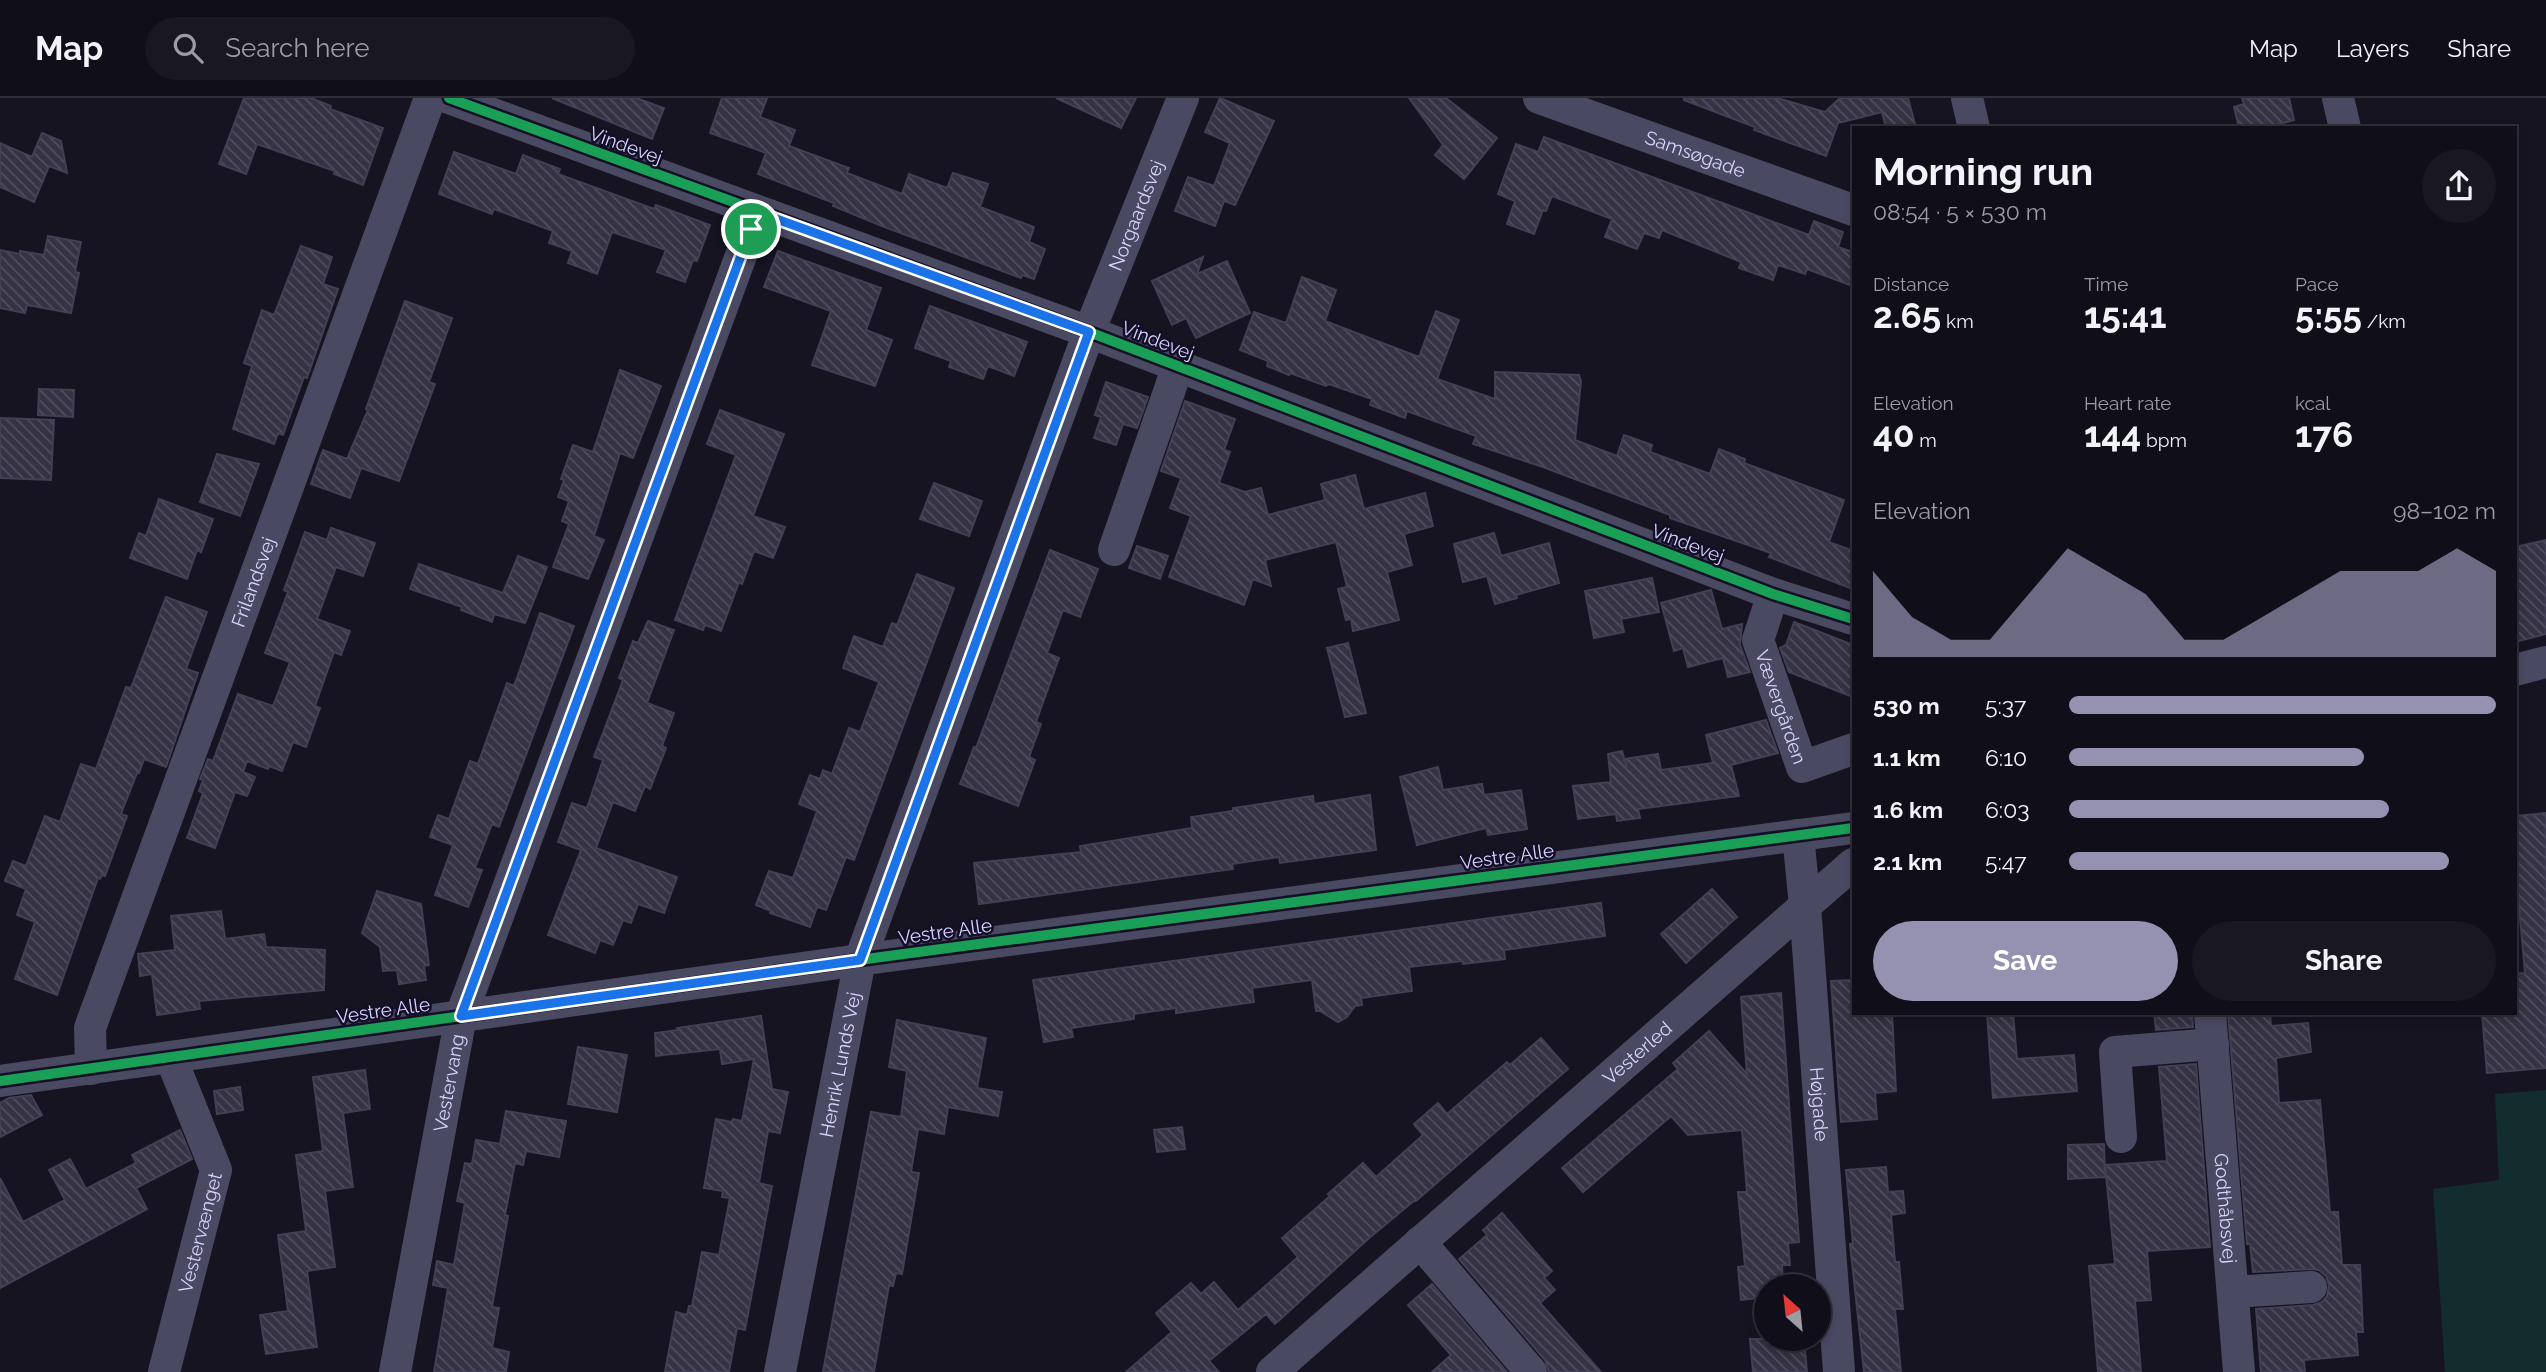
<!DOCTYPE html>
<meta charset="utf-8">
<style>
body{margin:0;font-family:Raleway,sans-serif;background:#191822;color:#f1f3f6;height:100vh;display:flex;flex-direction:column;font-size:26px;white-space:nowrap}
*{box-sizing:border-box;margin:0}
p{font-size:23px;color:#9c9ca2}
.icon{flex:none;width:38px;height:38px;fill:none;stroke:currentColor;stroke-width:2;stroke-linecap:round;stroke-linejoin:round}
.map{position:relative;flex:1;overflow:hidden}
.sheet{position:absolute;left:1852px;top:28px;width:665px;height:889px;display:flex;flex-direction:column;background:#100f19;border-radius:0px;box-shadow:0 4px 10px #0003,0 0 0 2px #302f38}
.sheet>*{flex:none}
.needle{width:46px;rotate:333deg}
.fabs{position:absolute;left:1754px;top:1176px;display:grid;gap:14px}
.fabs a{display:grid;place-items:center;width:77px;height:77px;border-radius:50%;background:#100f19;box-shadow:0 4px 10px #0003,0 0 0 2px #302f38;font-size:35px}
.pin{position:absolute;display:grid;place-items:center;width:60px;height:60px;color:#fff;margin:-30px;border:4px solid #fff;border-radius:50%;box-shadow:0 2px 7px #0007}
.round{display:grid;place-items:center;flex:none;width:74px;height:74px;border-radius:37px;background:#191822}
.headline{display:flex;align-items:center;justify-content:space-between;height:119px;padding:0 21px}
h1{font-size:38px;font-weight:700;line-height:52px}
.figures{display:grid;grid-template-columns:repeat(3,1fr);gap:10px;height:119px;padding:7px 21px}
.figures div{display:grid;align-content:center}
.figures b{font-size:35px;font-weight:700}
.figures small{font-size:19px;font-weight:400}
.figures p{font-size:19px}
.chart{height:196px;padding:14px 21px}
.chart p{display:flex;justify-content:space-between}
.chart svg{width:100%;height:126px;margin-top:7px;fill:#9591b1;opacity:.7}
.cta{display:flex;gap:14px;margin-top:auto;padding:14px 21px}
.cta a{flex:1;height:80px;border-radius:42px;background:#9591b1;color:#fff;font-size:28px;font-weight:700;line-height:80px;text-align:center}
.cta a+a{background:#191822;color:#f1f3f6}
ul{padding:0 21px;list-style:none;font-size:23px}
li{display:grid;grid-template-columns:112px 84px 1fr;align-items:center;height:52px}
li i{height:18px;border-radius:9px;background:#9591b1}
header{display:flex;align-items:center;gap:42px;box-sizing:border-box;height:98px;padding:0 35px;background:#100f19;border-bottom:2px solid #302f38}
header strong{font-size:33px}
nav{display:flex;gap:38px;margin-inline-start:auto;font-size:24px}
.search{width:490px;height:63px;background:#191822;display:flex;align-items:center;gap:18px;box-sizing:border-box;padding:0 24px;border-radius:38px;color:#9c9ca2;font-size:26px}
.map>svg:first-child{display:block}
</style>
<header>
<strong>Map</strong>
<div class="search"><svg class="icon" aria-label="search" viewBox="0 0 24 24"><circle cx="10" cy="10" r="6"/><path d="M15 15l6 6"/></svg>Search here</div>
<nav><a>Map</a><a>Layers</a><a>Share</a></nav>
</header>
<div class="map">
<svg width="2546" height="1274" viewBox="0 0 2546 1274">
<defs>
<pattern id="building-back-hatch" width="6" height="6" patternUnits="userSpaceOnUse" patternTransform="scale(1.75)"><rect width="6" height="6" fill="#343243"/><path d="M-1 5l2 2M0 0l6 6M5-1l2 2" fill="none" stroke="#514f5f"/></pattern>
</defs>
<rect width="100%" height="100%" fill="#161421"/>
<!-- grass -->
<path fill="#132c2d" d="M 2546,992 L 2546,1274 L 2445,1274 L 2433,1091 L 2499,1082 L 2495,996 Z"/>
<!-- building -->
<path fill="url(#building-back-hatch)" stroke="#433f54" stroke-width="2" d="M 244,0 L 311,0 L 331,8 L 330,11 L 383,30 L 363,87 L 334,76 L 335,73 L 257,46 L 246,76 L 219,66 Z
M 552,0 L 636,0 L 664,10 L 652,41 Z
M 722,0 L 767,0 L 760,19 L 795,32 L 789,48 L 849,70 L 847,75 L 902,96 L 909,76 L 947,90 L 953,75 L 988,86 L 980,109 L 1034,129 L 1029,144 L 1045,151 L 1034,181 L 1022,177 L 1021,180 L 882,128 L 833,108 L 834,105 L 758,76 L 766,55 L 710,35 Z
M 1056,0 L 1136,0 L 1121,30 Z
M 1220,0 L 1274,23 L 1235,107 L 1224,103 L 1215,128 L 1175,113 L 1188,79 L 1214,88 L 1230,45 L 1205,34 Z
M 1409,0 L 1446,0 L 1497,40 L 1464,81 L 1435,57 L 1443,47 Z
M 1684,0 L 1777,0 L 1825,14 L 1840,0 L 1908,0 L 1916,30 L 1886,30 L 1882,14 L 1838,25 L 1826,58 L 1754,32 L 1755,29 L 1684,2 Z
M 2242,0 L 2289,0 L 2294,22 L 2265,30 L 2239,30 L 2234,9 L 2244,6 Z
M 42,35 L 61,43 L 67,75 L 49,68 L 34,104 L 0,89 L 0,45 L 32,59 Z
M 1544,39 L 1809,137 L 1814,123 L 1843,134 L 1838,149 L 1853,154 L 1853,188 L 1807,171 L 1805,176 L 1778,167 L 1773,182 L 1739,170 L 1741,164 L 1662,132 L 1659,140 L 1644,135 L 1637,151 L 1605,139 L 1612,121 L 1552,98 L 1546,113 L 1543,112 L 1534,136 L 1507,126 L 1515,103 L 1498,96 L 1516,46 L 1538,54 Z
M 454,54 L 516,76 L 523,57 L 560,71 L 558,76 L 654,111 L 656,107 L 710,127 L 697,163 L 693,162 L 685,184 L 657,174 L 666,152 L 612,134 L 597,176 L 568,165 L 572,153 L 549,145 L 553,133 L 494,111 L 492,116 L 439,96 Z
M 48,138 L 81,144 L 75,174 L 79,175 L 71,215 L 27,207 L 25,215 L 0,210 L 0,152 L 20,156 L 20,153 L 44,157 Z
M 301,148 L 332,159 L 323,186 L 338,191 L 307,280 L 304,279 L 283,337 L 278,335 L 274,346 L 233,331 L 252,268 L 244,265 L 262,212 L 274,217 Z
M 778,153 L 881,190 L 866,232 L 892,242 L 875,288 L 812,267 L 831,213 L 764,189 Z
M 1203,159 L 1197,176 L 1227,163 L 1250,215 L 1196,240 L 1186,220 L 1172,227 L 1152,183 Z
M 1302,179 L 1336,192 L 1325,223 L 1419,259 L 1436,213 L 1459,222 L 1437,281 L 1495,301 L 1495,274 L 1579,277 L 1581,283 L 1575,342 L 1617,358 L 1624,337 L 1652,347 L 1650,354 L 1710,376 L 1719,351 L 1745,361 L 1744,365 L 1844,402 L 1829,444 L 1853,453 L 1853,491 L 1769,459 L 1771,455 L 1670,420 L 1670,417 L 1543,369 L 1473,346 L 1476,338 L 1407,313 L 1405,320 L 1370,307 L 1372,301 L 1329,286 L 1326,288 L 1290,275 L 1289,277 L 1267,268 L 1268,263 L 1240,252 L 1254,214 L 1286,225 Z
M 405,203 L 452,220 L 429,284 L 435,286 L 399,383 L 361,370 L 350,400 L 311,386 L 323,352 L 347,361 L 368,312 L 366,311 Z
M 930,208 L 1027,244 L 1014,278 L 988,268 L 983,281 L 949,269 L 951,263 L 915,250 Z
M 620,272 L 661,288 L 633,360 L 620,355 L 594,438 L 604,442 L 588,481 L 553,469 L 569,426 L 562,423 L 569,403 L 558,399 L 564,382 L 561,381 L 573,347 L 593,354 Z
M 1106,284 L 1148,299 L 1137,330 L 1123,326 L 1116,347 L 1094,340 L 1101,319 L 1095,317 Z
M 39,291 L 74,292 L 73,319 L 38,317 Z
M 1185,303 L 1235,321 L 1224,352 L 1230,354 L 1219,385 L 1245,394 L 1261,390 L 1268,417 L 1325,402 L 1321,386 L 1355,377 L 1364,411 L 1425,395 L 1433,428 L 1404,436 L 1412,467 L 1387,474 L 1399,522 L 1353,533 L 1351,521 L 1346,522 L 1338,491 L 1347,489 L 1336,444 L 1265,462 L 1271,488 L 1253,481 L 1244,507 L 1169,479 L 1191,418 L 1170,410 L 1181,380 L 1161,373 Z
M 720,312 L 784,336 L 753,418 L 785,429 L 773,460 L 754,453 L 742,486 L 739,484 L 721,533 L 705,527 L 703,532 L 675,522 L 736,357 L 707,346 Z
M 0,320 L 54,322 L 51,382 L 0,380 Z
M 217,356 L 259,366 L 240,418 L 200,404 Z
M 934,385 L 982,403 L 969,438 L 920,421 Z
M 159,401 L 213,421 L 201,454 L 197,452 L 187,481 L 130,460 L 139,435 L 146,438 Z
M 331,430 L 375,445 L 363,478 L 336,469 L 317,521 L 350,533 L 341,557 L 334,554 L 315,608 L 320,610 L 306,649 L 293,644 L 282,673 L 269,668 L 268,671 L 247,663 L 243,674 L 255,679 L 247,698 L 235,694 L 215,750 L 187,740 L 203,695 L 199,693 L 203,682 L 200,681 L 208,661 L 213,663 L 238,596 L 273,608 L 290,564 L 265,555 L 288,494 L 284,492 L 305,434 L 327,442 Z
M 1494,435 L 1501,458 L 1549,445 L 1559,485 L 1516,497 L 1517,500 L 1495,506 L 1487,478 L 1463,484 L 1454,446 Z
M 2546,442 L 2546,536 L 2515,544 L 2515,449 Z
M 1137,448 L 1168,458 L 1160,481 L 1129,470 Z
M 1050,452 L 1098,471 L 1080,519 L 1063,512 L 1047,555 L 1059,560 L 1036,624 L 1041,626 L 1029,659 L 1035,662 L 1018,708 L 960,686 L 974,649 L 976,650 Z
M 518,458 L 547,469 L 525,525 L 494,516 L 492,524 L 461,512 L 462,509 L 410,491 L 419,466 L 503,495 Z
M 917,476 L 954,490 L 854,762 L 846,759 L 826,812 L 817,809 L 810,829 L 770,815 L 771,813 L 756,807 L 769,773 L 793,780 L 817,713 L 799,706 L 810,677 L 820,681 L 823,672 L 832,676 L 849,630 L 860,634 L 879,584 L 843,570 L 854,538 L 883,549 L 892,525 L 897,527 Z
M 1652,480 L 1659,514 L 1621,521 L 1624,534 L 1594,540 L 1585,493 Z
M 1711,492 L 1722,531 L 1742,526 L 1740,547 L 1750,574 L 1728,579 L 1723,560 L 1688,569 L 1683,550 L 1674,553 L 1661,505 Z
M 166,499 L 207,514 L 186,571 L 198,575 L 166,669 L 144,661 L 139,675 L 137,675 L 121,716 L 127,718 L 105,778 L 102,777 L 100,781 L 98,780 L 57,897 L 15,881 L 35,824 L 17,817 L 26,791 L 5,783 L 13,763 L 26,768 L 45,718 L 60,724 L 81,666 L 96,671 L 126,589 L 131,590 Z
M 540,515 L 574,528 L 499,729 L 492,726 L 475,770 L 482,772 L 468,809 L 435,797 L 453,747 L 430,739 L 438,717 L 449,721 L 470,663 L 478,666 L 507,585 L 514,588 Z
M 648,523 L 674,532 L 647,605 L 674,615 L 662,648 L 666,650 L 650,691 L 645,688 L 635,713 L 613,704 L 596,750 L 677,779 L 664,815 L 638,806 L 631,825 L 623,822 L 613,847 L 600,842 L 595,855 L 548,837 L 581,752 L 558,744 L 572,705 L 587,710 L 603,662 L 594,659 L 623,582 L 619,580 L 633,543 L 638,545 Z
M 1794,524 L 1853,547 L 1853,599 L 1789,574 L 1780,550 L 1786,547 Z
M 1348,545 L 1366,615 L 1345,619 L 1327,550 Z
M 1766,622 L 1778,655 L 1731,667 L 1739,698 L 1638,711 L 1640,720 L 1617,723 L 1616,716 L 1578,721 L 1573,688 L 1611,684 L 1608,656 L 1622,653 L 1627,670 L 1624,661 L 1658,656 L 1661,672 L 1713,665 L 1706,637 Z
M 1438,669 L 1443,692 L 1482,686 L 1484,697 L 1521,692 L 1527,731 L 1488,737 L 1486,730 L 1417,747 L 1400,679 Z
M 1370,697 L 1376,752 L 1280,765 L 1279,759 L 1232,766 L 1233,771 L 979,806 L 974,765 L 1081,754 L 1080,748 L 1192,730 L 1191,719 L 1233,713 L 1233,710 L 1313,698 L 1314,706 Z
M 2546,715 L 2546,970 L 2487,975 L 2482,915 L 2515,915 L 2515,876 L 2525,875 L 2515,764 L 2515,718 Z
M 1712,791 L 1737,819 L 1686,865 L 1661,836 Z
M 377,793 L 421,806 L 429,867 L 424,868 L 426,882 L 399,886 L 397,872 L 383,873 L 380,849 L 362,835 Z
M 1601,805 L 1605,838 L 1504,852 L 1505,861 L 1463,866 L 1462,863 L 1409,869 L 1412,893 L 1361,900 L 1362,907 L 1355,908 L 1347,919 L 1338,924 L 1320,913 L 1316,913 L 1312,882 L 1252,890 L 1254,904 L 1176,915 L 1176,910 L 1134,916 L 1134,921 L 1071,930 L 1073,939 L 1044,944 L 1033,882 Z
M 221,813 L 225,841 L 264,836 L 266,849 L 325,852 L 324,892 L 199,903 L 200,911 L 157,917 L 152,876 L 140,878 L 138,856 L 175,852 L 171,818 Z
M 1853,882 L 1853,915 L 1892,915 L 1896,993 L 1875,995 L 1877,1021 L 1841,1024 L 1831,883 Z
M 1781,895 L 1799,1144 L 1788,1145 L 1790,1167 L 1782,1167 L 1783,1188 L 1766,1188 L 1766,1199 L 1741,1202 L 1738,1169 L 1745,1168 L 1738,1094 L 1747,1094 L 1742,1032 L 1688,1037 L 1671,1018 L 1583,1094 L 1562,1070 L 1678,971 L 1673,965 L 1709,933 L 1747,976 L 1741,899 Z
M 1987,915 L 2013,915 L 2017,961 L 2074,957 L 2077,993 L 1993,1000 Z
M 2154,915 L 2192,915 L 2193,929 L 2156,932 Z
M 2228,915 L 2270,915 L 2271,928 L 2308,925 L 2311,954 L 2276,960 L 2279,1005 L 2320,1002 L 2330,1114 L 2338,1114 L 2342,1167 L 2360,1167 L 2363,1234 L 2356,1234 L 2358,1257 L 2304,1262 L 2305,1274 L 2261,1274 L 2256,1211 L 2313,1207 L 2322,1204 L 2327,1198 L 2329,1187 L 2326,1178 L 2319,1172 L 2311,1171 L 2253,1174 L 2250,1146 L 2247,1146 Z
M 761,918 L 772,991 L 788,994 L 780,1035 L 768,1033 L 759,1085 L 772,1088 L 745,1232 L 737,1230 L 729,1274 L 665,1274 L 676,1214 L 687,1217 L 689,1208 L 692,1208 L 702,1154 L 719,1157 L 730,1100 L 722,1099 L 723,1093 L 704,1090 L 716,1021 L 732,1024 L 733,1021 L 742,1023 L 754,961 L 722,966 L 720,951 L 656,958 L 655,935 L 678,932 L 677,930 Z
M 897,922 L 986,940 L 977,990 L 1002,994 L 998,1018 L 948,1009 L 944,1036 L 918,1031 L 911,1074 L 919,1075 L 902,1176 L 896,1175 L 893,1188 L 889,1187 L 874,1274 L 823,1274 L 871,1014 L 901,1019 L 907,973 L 889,969 Z
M 1541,940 L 1568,971 L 1416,1103 L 1415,1102 L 1368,1141 L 1275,1226 L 1266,1216 L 1209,1263 L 1219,1274 L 1126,1274 L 1172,1234 L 1156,1215 L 1191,1185 L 1201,1196 L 1214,1184 L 1238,1212 L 1298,1159 L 1282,1140 L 1330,1098 L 1328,1096 L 1363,1065 L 1376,1079 L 1423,1037 L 1414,1026 L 1438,1005 L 1447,1016 L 1507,964 L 1510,967 Z
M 578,949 L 627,957 L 617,1014 L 568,1006 Z
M 2196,966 L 2210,1149 L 2147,1153 L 2151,1202 L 2135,1203 L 2141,1274 L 2098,1274 L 2089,1168 L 2115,1166 L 2105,1067 L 2167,1063 L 2159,969 Z
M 365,972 L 370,1011 L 343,1015 L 353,1089 L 325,1093 L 335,1169 L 307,1173 L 317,1249 L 266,1256 L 260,1217 L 288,1213 L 278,1137 L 306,1133 L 296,1057 L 323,1053 L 313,979 Z
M 240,989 L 243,1012 L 217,1016 L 214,993 Z
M 31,997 L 42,1017 L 0,1039 L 0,1005 L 9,1000 Z
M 506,1013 L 566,1023 L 559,1059 L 526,1053 L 523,1067 L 515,1065 L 505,1117 L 508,1118 L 492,1209 L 499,1210 L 492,1250 L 509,1254 L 506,1274 L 434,1274 L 448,1190 L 433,1187 L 437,1163 L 454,1167 L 465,1105 L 457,1103 L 465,1065 L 472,1066 L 476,1042 L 500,1046 Z
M 1182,1029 L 1185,1051 L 1157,1054 L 1154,1032 Z
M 180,1032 L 192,1061 L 136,1090 L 147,1111 L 0,1190 L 0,1080 L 23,1124 L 65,1102 L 49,1072 L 70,1061 L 86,1091 L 136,1065 L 132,1057 Z
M 2104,1046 L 2105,1079 L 2068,1081 L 2068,1047 Z
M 1886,1069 L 1888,1094 L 1903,1093 L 1905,1115 L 1891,1117 L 1895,1164 L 1899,1164 L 1903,1211 L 1895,1211 L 1901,1274 L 1864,1274 L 1850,1146 L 1853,1146 L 1846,1072 Z
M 1502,1115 L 1552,1173 L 1544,1180 L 1555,1192 L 1540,1205 L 1601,1274 L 1549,1274 L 1545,1262 L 1459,1161 L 1487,1137 L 1483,1132 Z
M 1432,1186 L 1507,1274 L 1432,1274 L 1451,1257 L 1408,1207 Z
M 1750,1241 L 1804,1241 L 1807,1274 L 1753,1274 Z"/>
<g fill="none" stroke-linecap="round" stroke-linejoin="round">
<!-- minor -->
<g stroke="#4a4962" stroke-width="32">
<path d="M 449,0 L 1089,234 L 1773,496 L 1853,521"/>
<path id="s1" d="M 1539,0 L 1853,112"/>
<path d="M 1967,0 L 1974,30"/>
<path d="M 2338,0 L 2345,30"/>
<path d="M 1114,452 L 1178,268"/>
<path id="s2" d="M 1773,496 L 1758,542 L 1802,669 L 1853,651"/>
<path d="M 2515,572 L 2546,564"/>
<path id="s3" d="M 1798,737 L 1805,808 L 1839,1274"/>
<path id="s4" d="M 2210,915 L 2239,1274"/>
<path id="s5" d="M 91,971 L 90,930 L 430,0"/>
<path d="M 0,983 L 881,859 L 1853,730"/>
<path d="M 2121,1039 L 2115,954 L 2213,946"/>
<path d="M 1420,1144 L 1531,1274"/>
<path d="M 2233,1194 L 2311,1189"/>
<path id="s6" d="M 164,1274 L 216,1072 L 171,960"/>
<path id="s7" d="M 395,1274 L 461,918 L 757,114"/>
<path id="s8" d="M 780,1274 L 860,862 L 1089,234 L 1183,0"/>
<path id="s9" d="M 1272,1274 L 1853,766"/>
</g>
<!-- cycleway casing -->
<g stroke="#130f26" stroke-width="15">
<path id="cycleway" d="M 449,0 L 1089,234 L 1773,496 L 1853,521
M 0,983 L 881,859 L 1853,730"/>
</g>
<!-- cycleway -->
<use href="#cycleway" stroke="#1a9f57" stroke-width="10"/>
</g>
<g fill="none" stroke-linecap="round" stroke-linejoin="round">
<!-- route casing -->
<g stroke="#fff" stroke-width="14">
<path id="route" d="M 757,114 L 1089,234 L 860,862 L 461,918 Z"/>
</g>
<!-- route -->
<use href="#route" stroke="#1a73e8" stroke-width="9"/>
</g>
<g text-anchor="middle" stroke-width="5" stroke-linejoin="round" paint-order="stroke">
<!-- street labels -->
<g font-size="19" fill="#d9d4ff" stroke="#130f26">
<text transform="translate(626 47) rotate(20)" y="7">Vindevej</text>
<text dy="7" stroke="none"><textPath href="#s1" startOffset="166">Samsøgade</textPath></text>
<text dy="7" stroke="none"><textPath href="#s8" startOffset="1214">Norgaardsvej</textPath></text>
<text transform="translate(1158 242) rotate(21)" y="7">Vindevej</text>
<text transform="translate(1688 445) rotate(21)" y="7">Vindevej</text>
<text dy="7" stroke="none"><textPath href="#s5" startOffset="516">Frilandsvej</textPath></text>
<text dy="7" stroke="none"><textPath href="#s2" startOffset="119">Vævergården</textPath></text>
<text transform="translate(1507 758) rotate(-8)" y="7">Vestre Alle</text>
<text transform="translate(945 833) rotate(-8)" y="7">Vestre Alle</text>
<text transform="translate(383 912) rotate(-8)" y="7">Vestre Alle</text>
<text dy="7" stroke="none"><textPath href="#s9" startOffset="485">Vesterled</textPath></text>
<text dy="7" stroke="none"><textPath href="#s8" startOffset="313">Henrik Lunds Vej</textPath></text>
<text dy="7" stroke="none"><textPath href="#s7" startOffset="294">Vestervang</textPath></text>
<text dy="7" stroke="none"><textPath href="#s3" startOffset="270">Højgade</textPath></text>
<text dy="7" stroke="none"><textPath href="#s4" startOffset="196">Godthåbsvej</textPath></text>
<text dy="7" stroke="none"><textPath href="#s6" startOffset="144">Vestervænget</textPath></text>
</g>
</g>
</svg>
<div class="fabs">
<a><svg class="needle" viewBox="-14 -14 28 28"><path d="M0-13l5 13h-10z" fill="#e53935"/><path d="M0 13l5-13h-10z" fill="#9c9ca2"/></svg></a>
</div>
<div class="pin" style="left:751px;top:131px;background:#1e9e55"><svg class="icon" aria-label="arrive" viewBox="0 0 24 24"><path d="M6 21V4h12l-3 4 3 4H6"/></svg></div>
<section class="sheet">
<div class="headline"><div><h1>Morning run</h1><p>08:54 · 5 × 530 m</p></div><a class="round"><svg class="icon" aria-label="share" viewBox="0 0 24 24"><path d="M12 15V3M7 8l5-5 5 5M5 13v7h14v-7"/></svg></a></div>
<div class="figures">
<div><p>Distance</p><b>2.65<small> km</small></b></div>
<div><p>Time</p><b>15:41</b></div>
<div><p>Pace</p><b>5:55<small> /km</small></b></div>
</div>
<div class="figures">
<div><p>Elevation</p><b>40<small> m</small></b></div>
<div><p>Heart rate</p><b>144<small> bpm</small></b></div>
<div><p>kcal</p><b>176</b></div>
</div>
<div class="chart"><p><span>Elevation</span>98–102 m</p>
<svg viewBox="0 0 160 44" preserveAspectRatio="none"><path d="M0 44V14L10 30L20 38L30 38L40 22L50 6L60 14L70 22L80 38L90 38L100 30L110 22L120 14L130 14L140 14L150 6L160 14V44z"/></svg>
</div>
<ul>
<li><b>530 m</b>5:37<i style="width:100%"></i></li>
<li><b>1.1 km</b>6:10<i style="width:69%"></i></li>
<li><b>1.6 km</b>6:03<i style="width:75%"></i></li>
<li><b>2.1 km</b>5:47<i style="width:89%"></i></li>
</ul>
<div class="cta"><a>Save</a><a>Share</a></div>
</section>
</div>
